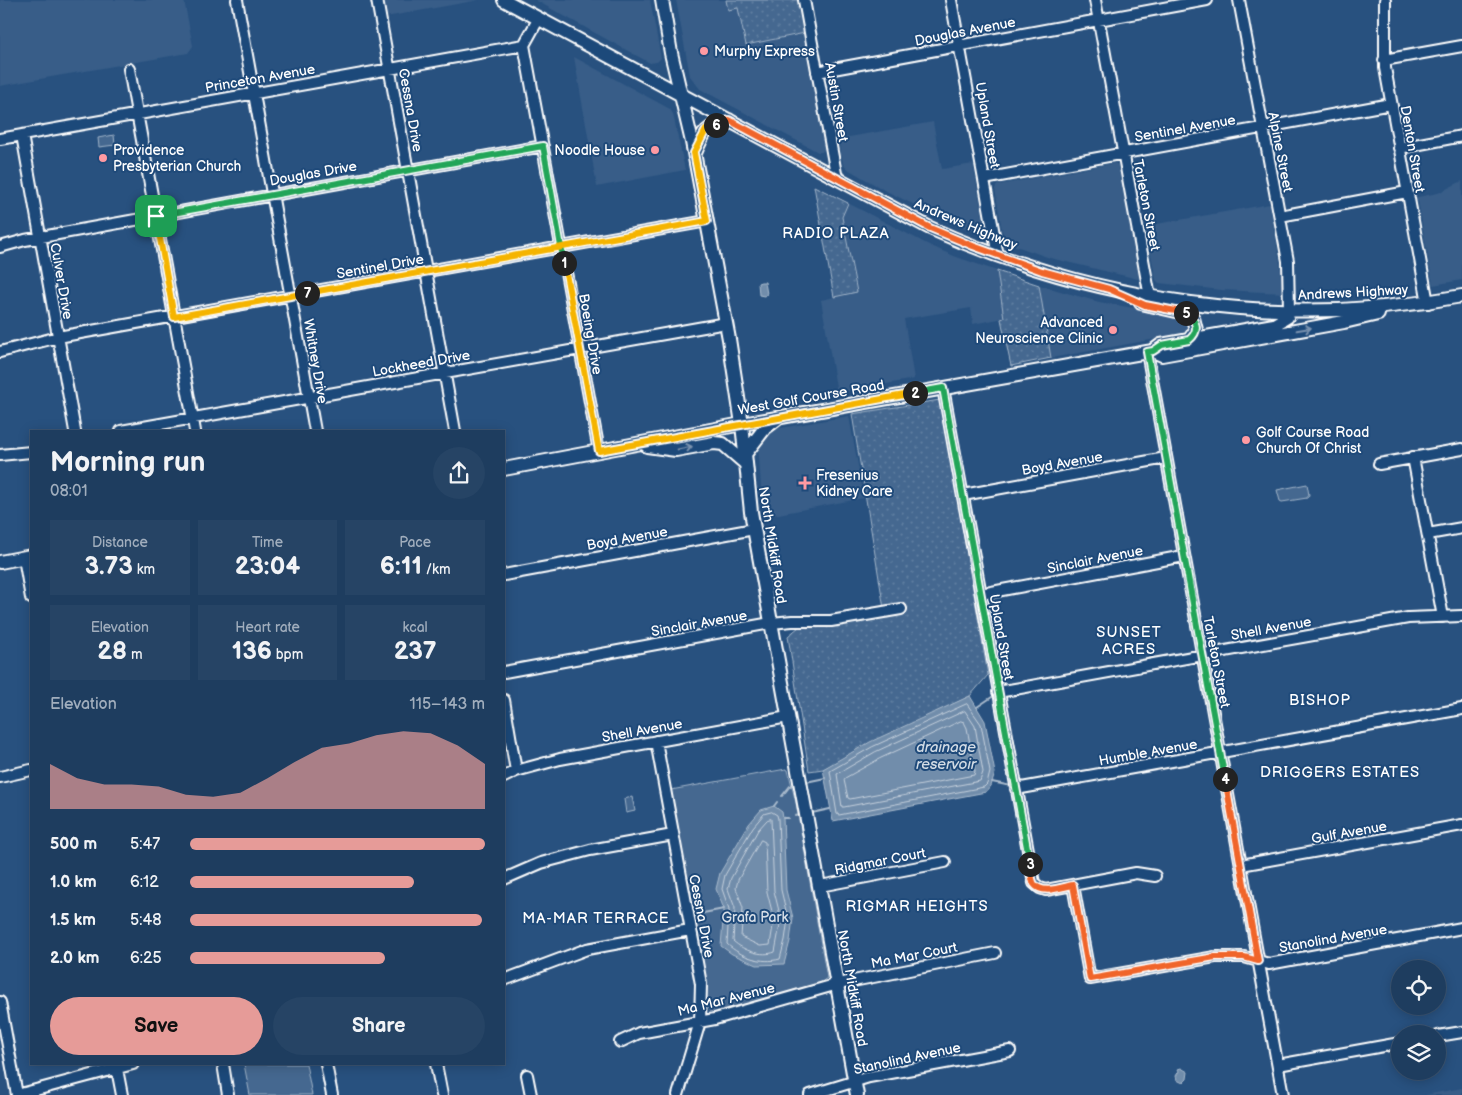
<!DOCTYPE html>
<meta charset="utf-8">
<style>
body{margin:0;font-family:"Balsamiq Sans",sans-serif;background:#264465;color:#f1f3f6;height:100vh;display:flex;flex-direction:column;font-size:19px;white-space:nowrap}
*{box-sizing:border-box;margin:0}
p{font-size:16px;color:#a1aebd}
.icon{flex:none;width:28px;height:28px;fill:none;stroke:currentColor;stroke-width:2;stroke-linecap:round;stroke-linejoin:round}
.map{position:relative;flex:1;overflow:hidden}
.side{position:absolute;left:30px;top:430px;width:475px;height:635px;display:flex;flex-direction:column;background:#1e3d5f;border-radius:0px;box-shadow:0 2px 12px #0003,0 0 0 1px #3c5674}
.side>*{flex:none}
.buttons{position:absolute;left:1391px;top:960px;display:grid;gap:10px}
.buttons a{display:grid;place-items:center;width:55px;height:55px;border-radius:50%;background:#1e3d5f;box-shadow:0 2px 12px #0003,0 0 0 1px #3c5674;font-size:25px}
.pin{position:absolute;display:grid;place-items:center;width:42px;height:42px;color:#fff;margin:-21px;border-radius:10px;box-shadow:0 2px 8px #0006}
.km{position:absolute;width:25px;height:25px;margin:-12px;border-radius:50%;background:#222;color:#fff;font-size:14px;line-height:25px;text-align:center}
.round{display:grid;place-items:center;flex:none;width:52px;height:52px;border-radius:26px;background:#264465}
.summary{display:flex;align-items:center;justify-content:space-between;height:85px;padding:0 20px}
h1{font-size:28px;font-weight:700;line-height:38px}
.figures{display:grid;grid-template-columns:repeat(3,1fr);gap:8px;height:85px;padding:5px 20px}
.figures div{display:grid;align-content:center;border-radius:0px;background:#264465;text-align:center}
.figures b{font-size:25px;font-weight:700}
.figures small{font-size:14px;font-weight:400}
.figures p{font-size:14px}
.chart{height:140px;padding:10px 20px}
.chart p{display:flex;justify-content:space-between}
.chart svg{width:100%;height:90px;margin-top:5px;fill:#e69b98;opacity:.7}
.primary-button{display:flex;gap:10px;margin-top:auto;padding:10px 20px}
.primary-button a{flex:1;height:58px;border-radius:30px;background:#e69b98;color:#111;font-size:20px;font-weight:700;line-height:58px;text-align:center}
.primary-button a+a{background:#264465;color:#f1f3f6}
ul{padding:0 20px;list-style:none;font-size:16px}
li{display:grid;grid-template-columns:80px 60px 1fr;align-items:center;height:38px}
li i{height:12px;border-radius:6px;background:#e69b98}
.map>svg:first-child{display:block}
</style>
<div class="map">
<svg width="1462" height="1095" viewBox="0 0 1462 1095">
<defs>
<pattern id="grass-dots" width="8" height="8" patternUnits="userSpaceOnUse" patternTransform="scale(1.25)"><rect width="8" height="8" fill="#446890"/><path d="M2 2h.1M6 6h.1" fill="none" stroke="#607fa1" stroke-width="1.8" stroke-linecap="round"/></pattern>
</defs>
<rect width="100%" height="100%" fill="#28517f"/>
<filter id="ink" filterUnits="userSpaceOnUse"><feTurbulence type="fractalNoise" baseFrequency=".02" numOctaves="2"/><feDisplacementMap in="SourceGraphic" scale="10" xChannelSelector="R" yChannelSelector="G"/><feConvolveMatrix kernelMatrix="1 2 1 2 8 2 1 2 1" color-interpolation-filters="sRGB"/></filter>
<g filter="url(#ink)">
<!-- built -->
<path fill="#375d88" d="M 0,0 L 184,0 L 193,46 L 188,53 L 0,86 Z
M 377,0 L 479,0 L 380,18 Z
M 535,0 L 650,0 L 661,58 L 657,62 L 650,63 Z
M 676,0 L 726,0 L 728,10 L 738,8 L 746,45 L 805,33 L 825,148 L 822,152 L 818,152 L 700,89 L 690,76 Z
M 574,57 L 670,109 L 673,114 L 685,170 L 597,187 Z
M 933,122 L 942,169 L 973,164 L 985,228 L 983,235 L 954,224 L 884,190 L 846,168 L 843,164 L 838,139 Z
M 1115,163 L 1120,166 L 1140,276 L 1138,279 L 1050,258 L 1013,245 L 1006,240 L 1002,231 L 995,189 L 997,185 Z
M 1462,181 L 1462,280 L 1433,285 L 1418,201 L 1409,202 L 1408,199 L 1438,193 Z
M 848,203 L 931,246 L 954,256 L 997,271 L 1004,318 L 973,324 L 971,308 L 904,319 L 914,379 L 837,393 L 821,300 L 857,292 L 842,217 Z
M 1270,204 L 1285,293 L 1221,290 L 1159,283 L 1156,280 L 1145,226 Z
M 1039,285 L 1099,302 L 1180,316 L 1188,322 L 1190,327 L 1183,334 L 1051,358 Z
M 849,416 L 864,498 L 763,517 L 758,442 L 764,431 Z
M 1462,1088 L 1462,1095 L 1425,1095 Z"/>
<!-- grass -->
<path fill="url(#grass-dots)" stroke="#a2b4c8" d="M 726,0 L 798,0 L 805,33 L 746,45 L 738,8 L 728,10 Z
M 814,186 L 848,203 L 842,217 L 857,292 L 834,297 Z
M 997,271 L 1039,285 L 1051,358 L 1011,366 L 1001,319 L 1004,318 Z
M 940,400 L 988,675 L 970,696 L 823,769 L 809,771 L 788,636 L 799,627 L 834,625 L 885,615 L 852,414 Z"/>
<!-- green -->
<path fill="#446890" stroke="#a2b4c8" d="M 114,135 L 115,145 L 99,147 L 98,138 Z
M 1307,484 L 1309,495 L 1307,498 L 1282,502 L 1280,501 L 1277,490 Z
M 786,769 L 788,770 L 796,803 L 827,978 L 820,983 L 794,990 L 754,1004 L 714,1014 C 703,1008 705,981 703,968 C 693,909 682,849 671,790 Z
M 632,797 L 635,811 L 626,813 L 624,799 Z
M 244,1064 L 306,1064 L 312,1095 L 250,1095 Z"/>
<!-- water -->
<path fill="#718dab" stroke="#aabbcd" d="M 761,282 L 765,282 L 767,294 L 764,296 L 759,295 L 758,283 Z
M 970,696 L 985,721 L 995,773 L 991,786 L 986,792 L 833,821 L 823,769 L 870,742 Z
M 774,806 L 782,812 L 783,818 L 786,890 L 793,918 L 790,941 L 784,964 L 757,965 L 732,954 L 721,946 L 724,909 L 716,889 L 720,873 L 749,824 L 761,810 Z
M 1181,1068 L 1188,1072 L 1187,1079 L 1183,1083 L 1177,1080 L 1176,1076 L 1179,1071 L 1178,1069 Z"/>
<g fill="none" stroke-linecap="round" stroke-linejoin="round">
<!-- shore -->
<path stroke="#c6d1dd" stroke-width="1" d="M 967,704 L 981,724 L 990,772 L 987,784 L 984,787 L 839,815 L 837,814 L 830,771 L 872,747 Z
M 965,711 L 975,726 L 983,772 L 980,781 L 844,807 L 842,807 L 837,774 L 875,752 Z
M 961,721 L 964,722 L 967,728 L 975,771 L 974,775 L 850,799 L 848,798 L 844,780 L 845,778 L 879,759 Z
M 772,812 L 777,815 L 778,819 L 781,890 L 788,919 L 785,940 L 780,959 C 762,964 741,957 727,944 L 729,909 L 722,889 L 725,875 L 753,827 L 764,814 Z
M 771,819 L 774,891 L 781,919 L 775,952 C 762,957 744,951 733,941 L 735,908 L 728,889 L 731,878 L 758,830 L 767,820 Z
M 761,840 L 765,842 L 767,892 L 774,919 L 770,945 L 760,946 L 741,937 L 743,908 L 736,888 L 738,880 Z"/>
<!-- stream -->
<path stroke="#aabbcd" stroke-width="2" d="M 977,707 L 995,695
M 806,782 L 825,778
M 992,782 L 1011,786
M 782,796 L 790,786 L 794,785
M 774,806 L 777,802
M 812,813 L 830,809
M 795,816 L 800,815
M 783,818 L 788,818
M 693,915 L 724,909"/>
<!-- minor casing -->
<g stroke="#fff" stroke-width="14">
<path id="minor" d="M 237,0 L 315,431
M 377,0 L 455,431
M 804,0 L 837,179
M 951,0 L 998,256
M 1095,0 L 1150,297
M 1239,0 L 1288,261 L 1289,310
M 1385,0 L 1385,68 L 1428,303
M 539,18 L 524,45 L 599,451
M 1384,60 L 1462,46
M 129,69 L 195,431
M 817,72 L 1207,0
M 22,135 L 75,431
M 0,139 L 524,45
M 1399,148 L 1462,136
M 984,179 L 1391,104
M 1280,216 L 1407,192
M 0,247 L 25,240 L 543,146
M 0,352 L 58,337 L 707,221
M 1147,352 L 1283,1095
M 943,388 L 1034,883 L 1040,888 L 1046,890 L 1136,873 L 1155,876
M 121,431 L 726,323
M 0,455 L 31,452
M 1413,457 L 1443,617
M 1379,464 L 1462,449
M 963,495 L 1166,458
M 1428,534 L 1462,528
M 24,558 L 31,598
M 504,575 L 754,529
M 981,594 L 1184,556
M 504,672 L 771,623 L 792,621 L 831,621 L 901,609
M 998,692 L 1408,618 L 1462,616
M 504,700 L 516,771
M 656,741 L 701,984 L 700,1022 L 678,1095
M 0,777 L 31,770
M 504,777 L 516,771 L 560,759 L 788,717
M 1016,789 L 1462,709
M 1241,865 L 1462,825
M 504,879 L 541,863 L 590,850 L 673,835
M 1073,885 L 1090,979 L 1215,957 L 1244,957 L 1269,964 L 1462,928
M 820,886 L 945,862
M 504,980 L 587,949 L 690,930
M 0,1002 L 17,1095
M 1438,1036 L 1462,1032
M 620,1042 L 639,1033 L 715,1019 L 838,984 L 995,953
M 116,1064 L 122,1095
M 223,1064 L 228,1095
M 326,1064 L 332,1095
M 436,1064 L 442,1095
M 1278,1065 L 1400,1043
M 527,1075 L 531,1095
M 17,1095 L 133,1064
M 810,1095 L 869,1077 L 1010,1051"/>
</g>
<!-- major casing -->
<g stroke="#fff" stroke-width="16">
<path id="major" d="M 504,0 L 930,228 C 1096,303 1282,330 1462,296
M 662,0 L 671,53 L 692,142 L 729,339 L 742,424 L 751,512 L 857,1095
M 695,153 C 705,129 705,129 729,120
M 1141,303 L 1185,313 L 1193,318 L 1196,330 L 1189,340
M 1153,351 L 1161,345 L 1274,325 L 1287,317 L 1289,310
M 647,446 L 676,450 L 714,443 L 723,444 L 746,464
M 745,454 L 765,428 L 777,419
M 504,469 L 742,424 L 1147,352 L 1153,351 L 1162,355 L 1344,322 L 1378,314
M 0,562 L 31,556"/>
</g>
<!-- minor -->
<use href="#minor" stroke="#1f4a7a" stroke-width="10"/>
<!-- major -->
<use href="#major" stroke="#1f4a7a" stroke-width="12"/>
</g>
<!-- one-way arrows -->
<defs><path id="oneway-shaft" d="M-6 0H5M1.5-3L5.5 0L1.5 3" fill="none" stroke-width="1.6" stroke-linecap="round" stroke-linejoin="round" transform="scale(1.25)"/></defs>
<g stroke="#7992af">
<use href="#oneway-shaft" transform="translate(1304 329) rotate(-10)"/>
<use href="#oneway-shaft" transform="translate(685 448) rotate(-11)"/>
</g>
</g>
<g fill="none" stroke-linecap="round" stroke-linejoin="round" filter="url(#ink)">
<!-- split-1 casing -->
<g stroke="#fff" stroke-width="10">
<path id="split-1" d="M 156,216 L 543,146 L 564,263"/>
</g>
<!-- split-2 casing -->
<g stroke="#fff" stroke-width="10">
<path id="split-2" d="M 564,263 L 599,451 L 915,393"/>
</g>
<!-- split-3 casing -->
<g stroke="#fff" stroke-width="10">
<path id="split-3" d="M 915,393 L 943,388 L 1030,864"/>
</g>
<!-- split-4 casing -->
<g stroke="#fff" stroke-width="10">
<path id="split-4" d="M 1030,864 C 1031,870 1031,879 1034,884 C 1042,895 1062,887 1073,885 L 1090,979 L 1215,957 L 1244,957 L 1258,961 L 1225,779"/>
</g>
<!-- split-5 casing -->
<g stroke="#fff" stroke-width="10">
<path id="split-5" d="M 1186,313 C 1197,320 1200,331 1189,340 L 1162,345 L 1153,351 L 1147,352 L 1225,779"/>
</g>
<!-- split-6 casing -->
<g stroke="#fff" stroke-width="10">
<path id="split-6" d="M 716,125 L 729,120 L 930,228 L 973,246 L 1042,271 L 1109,289 L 1145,305 L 1186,313"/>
</g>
<!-- split-7 casing -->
<g stroke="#fff" stroke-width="10">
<path id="split-7" d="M 307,293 L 707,221 L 694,153 L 706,130 L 716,125"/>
</g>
<!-- split-8 casing -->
<g stroke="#fff" stroke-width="10">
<path id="split-8" d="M 156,216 L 174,317 L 307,293"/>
</g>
<!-- split-1 -->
<use href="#split-1" stroke="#22a559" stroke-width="6"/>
<!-- split-2 -->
<use href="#split-2" stroke="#f5b400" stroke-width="6"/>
<!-- split-3 -->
<use href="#split-3" stroke="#22a559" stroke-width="6"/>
<!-- split-4 -->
<use href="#split-4" stroke="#f0652b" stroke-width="6"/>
<!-- split-5 -->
<use href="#split-5" stroke="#22a559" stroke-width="6"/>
<!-- split-6 -->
<use href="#split-6" stroke="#f0652b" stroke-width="6"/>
<!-- split-7 -->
<use href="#split-7" stroke="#f5b400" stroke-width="6"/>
<!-- split-8 -->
<use href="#split-8" stroke="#f5b400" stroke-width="6"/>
</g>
<!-- markers -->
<g fill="#ff9aa2" stroke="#1f4a7a" stroke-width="2">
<circle cx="704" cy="51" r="5"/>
<circle cx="655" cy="150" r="5"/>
<circle cx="103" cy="158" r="5"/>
<circle cx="1113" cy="330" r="5"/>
<circle cx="1246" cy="440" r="5"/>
<path d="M802.5 475.5h5v5h5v5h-5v5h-5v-5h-5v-5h5z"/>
</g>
<g text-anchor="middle" stroke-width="4" stroke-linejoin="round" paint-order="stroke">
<!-- street labels -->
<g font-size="14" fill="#fff" stroke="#1f4a7a">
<text transform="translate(965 31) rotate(-11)" y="5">Douglas Avenue</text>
<text transform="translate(260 78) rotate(-10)" y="5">Princeton Avenue</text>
<text transform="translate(837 102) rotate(80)" y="5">Austin Street</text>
<text transform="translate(411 110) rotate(80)" y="5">Cessna Drive</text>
<text transform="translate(988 125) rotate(80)" y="5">Upland Street</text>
<text transform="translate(1185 128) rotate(-10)" y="5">Sentinel Avenue</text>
<text transform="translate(1413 149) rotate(80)" y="5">Denton Street</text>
<text transform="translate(1281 152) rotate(79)" y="5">Alpine Street</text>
<text transform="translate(313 173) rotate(-10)" y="5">Douglas Drive</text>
<text transform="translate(1147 205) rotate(79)" y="5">Tarleton Street</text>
<text transform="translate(966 224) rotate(23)" y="5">Andrews Highway</text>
<text transform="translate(380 266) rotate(-10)" y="5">Sentinel Drive</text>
<text transform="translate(62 281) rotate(80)" y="5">Culver Drive</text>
<text transform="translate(1353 292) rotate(-3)" y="5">Andrews Highway</text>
<text transform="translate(591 334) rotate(80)" y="5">Boeing Drive</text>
<text transform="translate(316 361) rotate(80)" y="5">Whitney Drive</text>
<text transform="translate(421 363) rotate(-10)" y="5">Lockheed Drive</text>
<text transform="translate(811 397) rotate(-10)" y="5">West Golf Course Road</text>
<text transform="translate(1062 463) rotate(-10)" y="5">Boyd Avenue</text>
<text transform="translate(627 538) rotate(-10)" y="5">Boyd Avenue</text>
<text transform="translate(773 545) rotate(81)" y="5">North Midkiff Road</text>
<text transform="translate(1095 559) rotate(-11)" y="5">Sinclair Avenue</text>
<text transform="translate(699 623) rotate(-10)" y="5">Sinclair Avenue</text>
<text transform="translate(1271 628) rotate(-10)" y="5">Shell Avenue</text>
<text transform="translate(1002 637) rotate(80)" y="5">Upland Street</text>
<text transform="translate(1217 662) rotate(79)" y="5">Tarleton Street</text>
<text transform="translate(642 730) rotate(-10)" y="5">Shell Avenue</text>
<text transform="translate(1148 752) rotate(-10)" y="5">Humble Avenue</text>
<text transform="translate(1349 832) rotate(-10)" y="5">Gulf Avenue</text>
<text transform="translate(880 861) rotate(-11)" y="5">Ridgmar Court</text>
<text transform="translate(702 916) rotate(79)" y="5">Cessna Drive</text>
<text transform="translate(1333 938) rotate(-10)" y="5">Stanolind Avenue</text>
<text transform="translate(914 955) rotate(-11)" y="5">Ma Mar Court</text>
<text transform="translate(853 988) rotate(80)" y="5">North Midkiff Road</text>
<text transform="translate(726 999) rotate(-14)" y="5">Ma Mar Avenue</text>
<text transform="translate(907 1058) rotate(-12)" y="5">Stanolind Avenue</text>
</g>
<!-- poi labels -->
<g font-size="14" fill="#fff" stroke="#1f4a7a" text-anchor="start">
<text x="714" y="56">Murphy Express</text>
<text x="113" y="155">Providence<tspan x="113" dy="16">Presbyterian Church</tspan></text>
<text x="645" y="155" text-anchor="end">Noodle House</text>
<text x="1103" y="327" text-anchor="end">Advanced<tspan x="1103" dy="16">Neuroscience Clinic</tspan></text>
<text x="1256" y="437">Golf Course Road<tspan x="1256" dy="16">Church Of Christ</tspan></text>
<text x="816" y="480">Fresenius<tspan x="816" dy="16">Kidney Care</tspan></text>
</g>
<!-- park labels -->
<g font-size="14" fill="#dae1e9" stroke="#1f4a7a">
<text x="755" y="922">Grafa Park</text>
</g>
<!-- neighbourhood labels -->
<g font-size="15" letter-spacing="1" fill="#fff" stroke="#1f4a7a">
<text x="836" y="238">RADIO PLAZA</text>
<text x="1129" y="637">SUNSET<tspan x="1129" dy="17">ACRES</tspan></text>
<text x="1320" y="705">BISHOP</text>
<text x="1340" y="777">DRIGGERS ESTATES</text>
<text x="917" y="911">RIGMAR HEIGHTS</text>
<text x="596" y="923">MA-MAR TERRACE</text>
</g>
<!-- water labels -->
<g font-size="15" font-style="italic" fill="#d4dde6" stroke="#1f4a7a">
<text x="946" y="752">drainage<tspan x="946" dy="17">reservoir</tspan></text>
</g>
</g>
</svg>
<div class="buttons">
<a><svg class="icon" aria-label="locate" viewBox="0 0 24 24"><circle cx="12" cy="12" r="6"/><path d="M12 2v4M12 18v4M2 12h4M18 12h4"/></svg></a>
<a><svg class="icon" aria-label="layers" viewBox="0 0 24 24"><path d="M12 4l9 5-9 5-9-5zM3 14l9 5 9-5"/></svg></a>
</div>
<div class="pin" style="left:156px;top:216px;background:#1e9e55"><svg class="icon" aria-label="arrive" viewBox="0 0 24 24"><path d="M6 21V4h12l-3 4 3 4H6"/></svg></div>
<b class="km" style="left:564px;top:263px">1</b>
<b class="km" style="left:915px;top:393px">2</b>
<b class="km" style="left:1030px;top:864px">3</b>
<b class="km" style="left:1225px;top:779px">4</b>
<b class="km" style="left:1186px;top:313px">5</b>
<b class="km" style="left:716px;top:125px">6</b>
<b class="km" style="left:307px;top:293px">7</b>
<section class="side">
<div class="summary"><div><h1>Morning run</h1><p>08:01</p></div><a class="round"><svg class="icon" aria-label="share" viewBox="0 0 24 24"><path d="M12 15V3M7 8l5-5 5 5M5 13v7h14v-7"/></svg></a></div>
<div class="figures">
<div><p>Distance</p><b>3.73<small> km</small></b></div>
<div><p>Time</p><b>23:04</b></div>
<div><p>Pace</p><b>6:11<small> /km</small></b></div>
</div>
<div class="figures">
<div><p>Elevation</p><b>28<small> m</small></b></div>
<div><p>Heart rate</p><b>136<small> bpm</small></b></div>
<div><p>kcal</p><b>237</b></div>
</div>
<div class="chart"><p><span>Elevation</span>115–143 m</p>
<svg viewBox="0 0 160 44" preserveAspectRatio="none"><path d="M0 44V22L10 29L20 32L30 32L40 33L50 37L60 38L70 36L80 29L90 21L100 14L110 12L120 8L130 6L140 7L150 13L160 22V44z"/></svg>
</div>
<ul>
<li><b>500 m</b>5:47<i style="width:100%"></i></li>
<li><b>1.0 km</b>6:12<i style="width:76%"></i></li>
<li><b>1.5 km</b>5:48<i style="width:99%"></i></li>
<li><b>2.0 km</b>6:25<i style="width:66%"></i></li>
</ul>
<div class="primary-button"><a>Save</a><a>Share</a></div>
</section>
</div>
